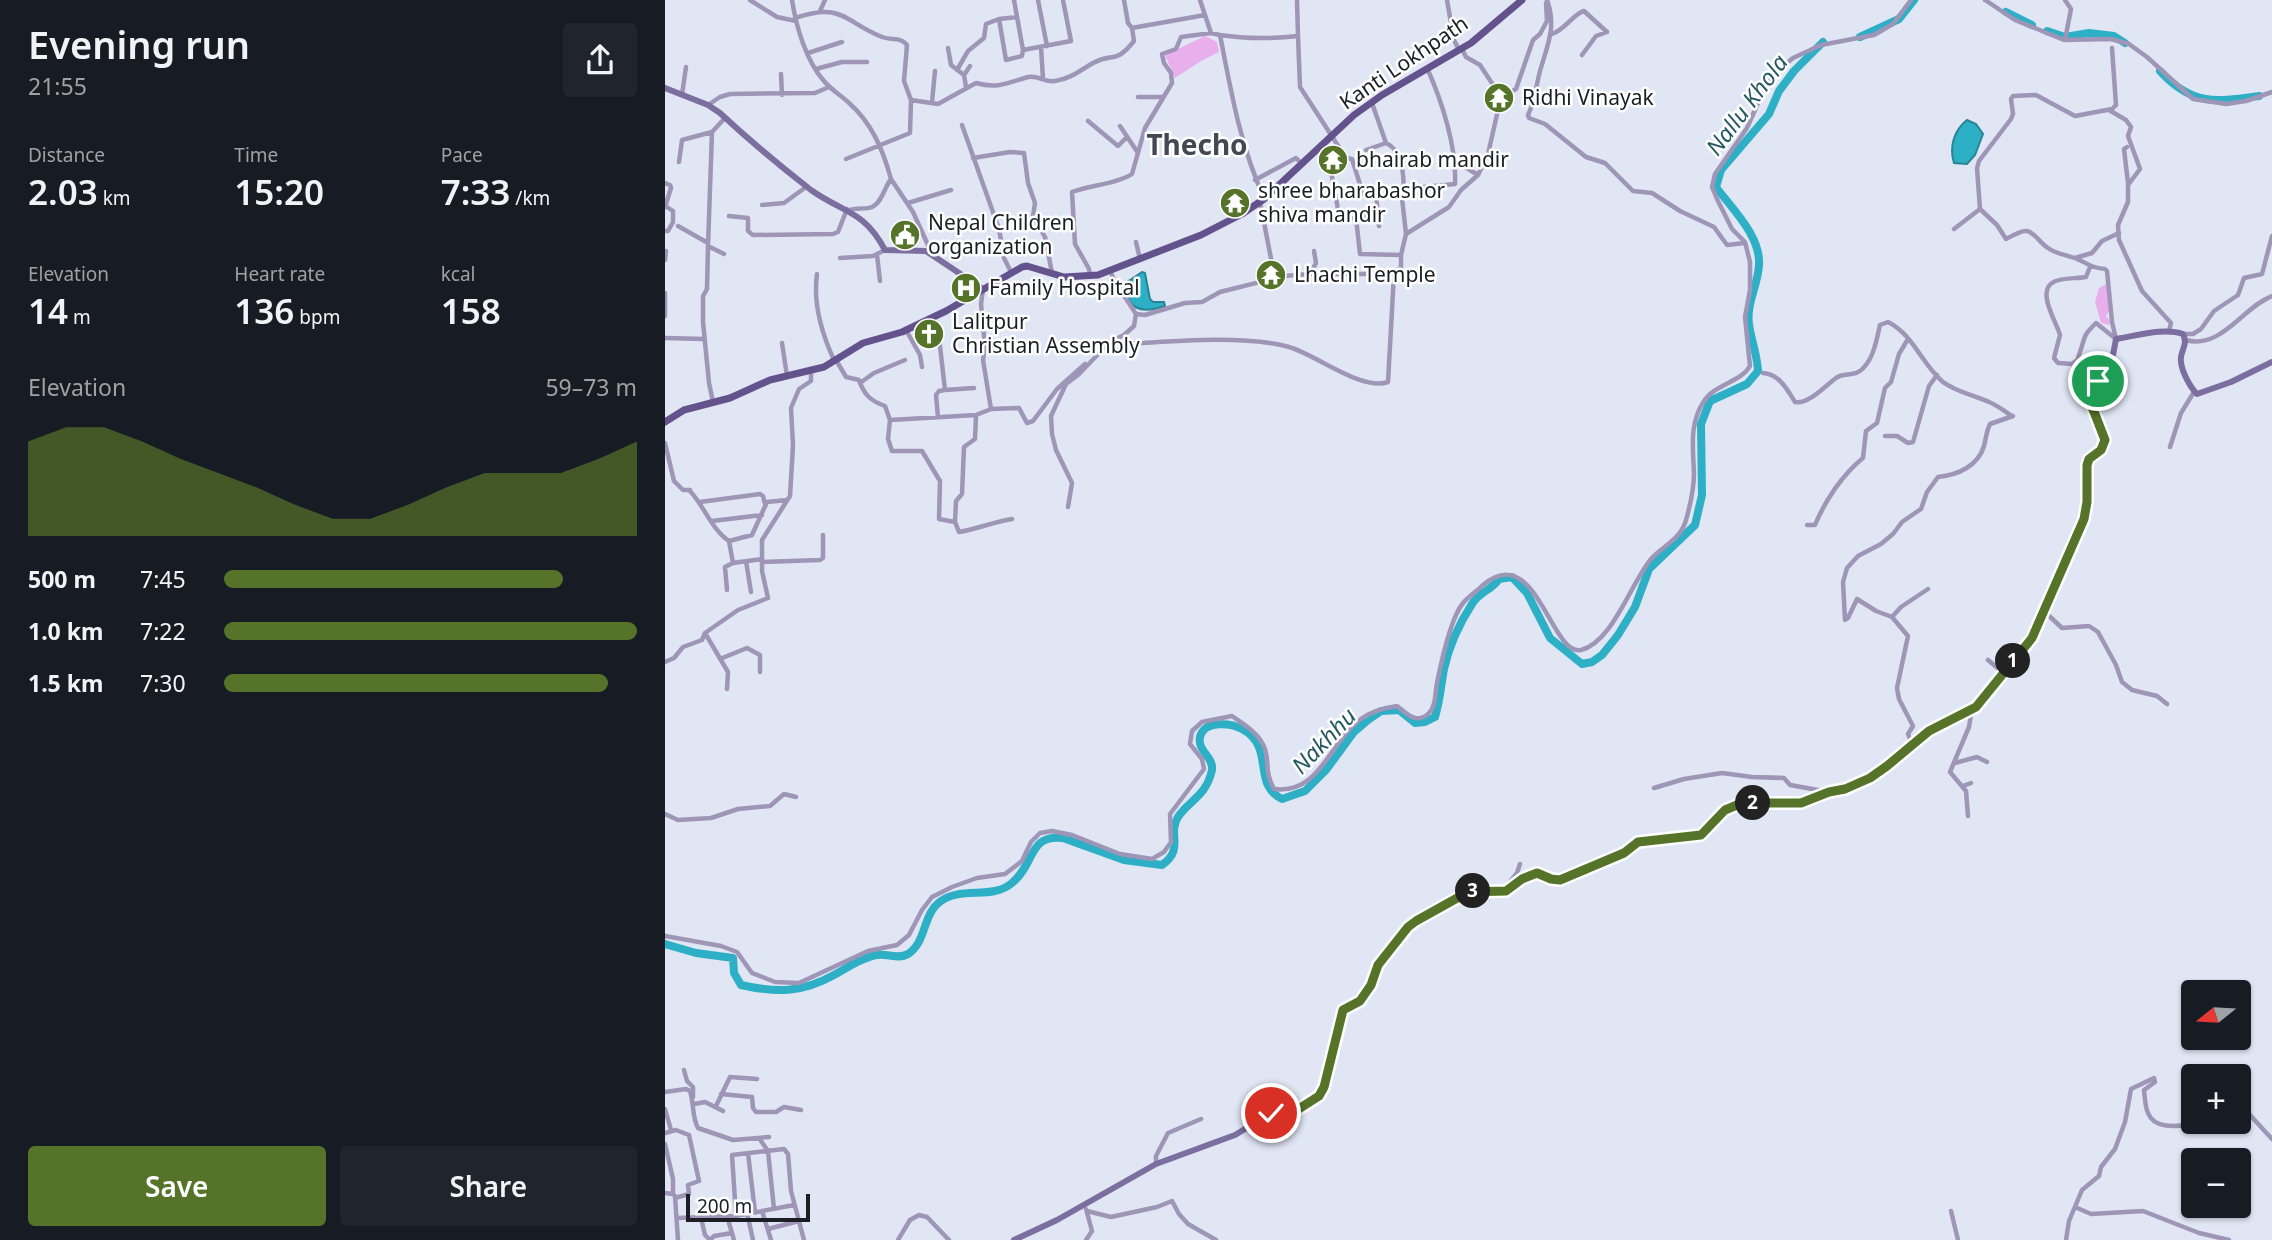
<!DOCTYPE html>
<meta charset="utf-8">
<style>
body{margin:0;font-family:"Noto Sans",sans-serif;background:#20242c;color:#f1f3f6;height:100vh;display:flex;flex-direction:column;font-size:26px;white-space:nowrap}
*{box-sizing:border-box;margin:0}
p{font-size:23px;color:#9ea1a6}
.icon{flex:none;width:38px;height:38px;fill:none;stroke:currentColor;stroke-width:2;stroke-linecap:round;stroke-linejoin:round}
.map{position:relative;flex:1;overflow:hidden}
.drawer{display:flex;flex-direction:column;background:#171b24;width:665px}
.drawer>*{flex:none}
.needle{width:46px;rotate:252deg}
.controls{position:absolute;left:1516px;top:980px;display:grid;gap:14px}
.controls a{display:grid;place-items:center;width:70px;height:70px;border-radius:7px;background:#171b24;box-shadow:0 2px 5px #0004;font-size:35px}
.scale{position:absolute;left:21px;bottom:18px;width:124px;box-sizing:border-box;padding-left:7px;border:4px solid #1c1e23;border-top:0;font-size:19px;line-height:24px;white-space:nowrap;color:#1c1e23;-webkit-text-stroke:5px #fff;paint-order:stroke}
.pin{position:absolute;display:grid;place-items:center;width:60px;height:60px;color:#fff;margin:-30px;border:4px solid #fff;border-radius:50%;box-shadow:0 2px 7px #0007}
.km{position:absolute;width:35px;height:35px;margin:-18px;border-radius:50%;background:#222;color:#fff;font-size:19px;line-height:35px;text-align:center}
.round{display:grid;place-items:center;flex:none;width:74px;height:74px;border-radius:7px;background:#20242c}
.summary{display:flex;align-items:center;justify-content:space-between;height:119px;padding:0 28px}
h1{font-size:38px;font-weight:600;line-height:52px}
.stats{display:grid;grid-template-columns:repeat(3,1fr);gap:10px;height:119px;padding:7px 28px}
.stats div{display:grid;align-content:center}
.stats b{font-size:35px;font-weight:600}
.stats small{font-size:19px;font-weight:400}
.stats p{font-size:19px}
.chart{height:196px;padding:14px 28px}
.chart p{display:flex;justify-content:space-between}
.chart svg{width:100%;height:126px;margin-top:7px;fill:#557429;opacity:.7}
.cta{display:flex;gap:14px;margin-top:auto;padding:14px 28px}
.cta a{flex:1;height:80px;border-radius:7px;background:#557429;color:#fff;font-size:28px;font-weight:600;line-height:80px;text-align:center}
.cta a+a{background:#20242c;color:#f1f3f6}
ul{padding:0 28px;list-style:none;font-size:23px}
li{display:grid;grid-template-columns:112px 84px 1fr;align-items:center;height:52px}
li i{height:18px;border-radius:9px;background:#557429}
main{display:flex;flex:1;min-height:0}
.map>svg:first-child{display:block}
</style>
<main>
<section class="drawer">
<div class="summary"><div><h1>Evening run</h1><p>21:55</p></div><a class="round"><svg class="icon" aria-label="share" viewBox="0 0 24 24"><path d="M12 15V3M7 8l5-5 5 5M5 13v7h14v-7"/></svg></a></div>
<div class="stats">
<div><p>Distance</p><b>2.03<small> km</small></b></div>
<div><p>Time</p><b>15:20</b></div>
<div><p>Pace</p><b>7:33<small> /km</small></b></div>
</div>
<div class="stats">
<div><p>Elevation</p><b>14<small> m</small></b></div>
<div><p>Heart rate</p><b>136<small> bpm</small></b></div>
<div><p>kcal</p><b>158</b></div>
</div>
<div class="chart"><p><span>Elevation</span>59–73 m</p>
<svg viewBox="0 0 160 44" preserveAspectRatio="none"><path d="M0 44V11L10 6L20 6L30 11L40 17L50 22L60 27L70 33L80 38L90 38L100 33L110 27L120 22L130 22L140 22L150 17L160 11V44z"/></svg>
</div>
<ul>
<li><b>500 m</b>7:45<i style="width:82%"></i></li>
<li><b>1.0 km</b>7:22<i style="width:100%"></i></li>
<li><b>1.5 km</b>7:30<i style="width:93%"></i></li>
</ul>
<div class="cta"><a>Save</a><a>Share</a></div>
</section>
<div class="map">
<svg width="1607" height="1240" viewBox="0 0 1607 1240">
<rect width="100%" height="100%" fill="#e0e6f4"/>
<!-- green -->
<path fill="#e9afec" d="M 540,36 L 552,42 L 554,52 L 536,61 L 510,78 L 500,55 Z
M 1441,284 L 1446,308 L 1441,316 L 1445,321 L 1444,325 L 1436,323 L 1430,302 L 1434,288 Z"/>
<!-- water -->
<path fill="#2dafc6" stroke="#288495" stroke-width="2" d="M 1302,120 L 1311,124 L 1318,134 L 1310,155 L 1302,164 L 1289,163 C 1284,147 1289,130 1302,120 Z
M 477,272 L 480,273 L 485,299 L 488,302 L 499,302 L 500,306 C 477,314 459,310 462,282 Z"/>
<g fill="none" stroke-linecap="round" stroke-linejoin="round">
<!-- river -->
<path stroke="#2dafc6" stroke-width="8" d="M 1341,12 L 1367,25
M 1382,31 L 1400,37 L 1424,33 L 1449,36 L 1460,43
M 1195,37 L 1234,19 L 1249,0
M 1495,71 C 1527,106 1550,102 1594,96
M 0,944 L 31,953 L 68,958 L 69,973 L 76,985 C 111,993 137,993 169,975 C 182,968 197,957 212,955 C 222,953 233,960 243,954 C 262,942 257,914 276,901 C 297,886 327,900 347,883 C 371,863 363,834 398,838 L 459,860 L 497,865 C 520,849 502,835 513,817 C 524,800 541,797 547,770 C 549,757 532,751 535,737 C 539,720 566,723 577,729 C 611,747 586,784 617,799 L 640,791 L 661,770 L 689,732 L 703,720 L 716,711 L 734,710 L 750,723 L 760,722 L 770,717 C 775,701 776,685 779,669 C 784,646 794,624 807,604 C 814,592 827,590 834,579 L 847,577 L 862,593 L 885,638 L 917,664 L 927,662 L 937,655 L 953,635 L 970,607 L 984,569 L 1030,525 L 1037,495 L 1036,424 L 1045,401 L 1082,384 L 1093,371 C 1092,353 1086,340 1084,324 C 1081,304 1093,285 1094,265 C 1096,236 1067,209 1051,187 L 1056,170 L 1104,114 L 1114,91 L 1129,71 L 1158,42"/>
<!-- minor -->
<path stroke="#9e95b7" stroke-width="4.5" d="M 85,0 L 112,17 L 131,21
M 127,0 C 131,26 141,61 159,81 C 166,90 176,95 184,103 C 207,123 218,150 226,179 C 220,186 217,203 207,207 C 200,210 192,207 185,210
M 349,0 L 358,50 L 357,56 L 341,60 L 334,19 L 352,17
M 373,0 L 382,46
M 459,0 L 463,23 L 467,28 L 540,15
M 535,0 L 546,33
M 632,0 L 633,36
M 782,0 L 789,40 L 794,50
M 882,0 C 892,27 882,46 875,71 C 871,86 870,101 863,115 L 864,118 L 880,124 L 921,157 L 940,163 L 968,191 L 987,193 L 1015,211 L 1049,227 L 1062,245 L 1079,243
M 1320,0 L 1350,20 L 1399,40 L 1446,39 L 1464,44 L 1482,57 L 1528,99 L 1561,104 L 1581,101 L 1607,92
M 1400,0 L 1406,9 L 1400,40
M 155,11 L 160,0
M 130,18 C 178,2 178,21 217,37 C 227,41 235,36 242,45 L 239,81 L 246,100 L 245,133 L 181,159
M 887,34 C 901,29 908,14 919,11 L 942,32 L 931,36 L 917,55
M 555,35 C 581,39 606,39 633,36 L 635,87 L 681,158
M 376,47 L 378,79
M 283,48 L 286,65 L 299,75 L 301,87
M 1447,48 L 1451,105 L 1447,109 L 1410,116 L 1371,95 L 1348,96 L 1346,99 L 1348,114 L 1346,119 L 1314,161 L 1312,168 L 1315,209 L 1332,225 L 1341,239 C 1347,236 1356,230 1362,231 C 1369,232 1376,244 1383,248 C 1393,255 1404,255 1414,260 C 1427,265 1423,267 1440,269 L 1442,271 L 1447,322 L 1451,339
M 797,49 L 801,57 L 815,65 L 836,97 L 851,89 L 868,40 L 875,34 L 882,21 L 881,3
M 358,50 L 406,41 L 398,0
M 143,53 L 177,42
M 151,69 L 177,62 L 202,62
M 292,70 L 303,51 L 319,38 L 321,24 L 334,19
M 116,74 L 117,95
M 299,75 L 305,66
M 17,95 L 21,67
M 473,97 L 498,97
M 246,100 L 273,104 L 311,83 C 333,89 342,83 363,77 C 374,75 380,83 390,81 C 407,78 414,71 428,63 C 448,52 450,65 469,41 L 467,28
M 267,102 L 270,71
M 707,103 L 721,143 C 738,151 738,172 739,188
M 43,105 L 55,97 L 65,94 L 150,93 L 164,87
M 1444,110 L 1461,120 L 1466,127 L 1463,136 L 1475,169 L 1463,185 L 1463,202 L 1453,225 L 1454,240 L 1477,291 L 1506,323 L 1504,331
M 423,121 L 453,146 L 462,137
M 297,125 L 334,229 L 339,258 L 346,272
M 455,126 L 473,153
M 47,132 L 43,246 L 59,254
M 1462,147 L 1459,149 L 1463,183
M 701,150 L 721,143
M 308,158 L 345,152 L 359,153 L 363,183 L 370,203 L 368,216 L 380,237 L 387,273
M 14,162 L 17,140 L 47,132 L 60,118
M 790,166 L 800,167 L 813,175
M 226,179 L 248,212 L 267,254
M 590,180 L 631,158 L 637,164
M 0,183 L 5,185 L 6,188 L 0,207
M 736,189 L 741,234
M 727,190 L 790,184 C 792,148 777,101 762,68
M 698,194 L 687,159 L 681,158 L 665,166 L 675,220 L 713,215
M 711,194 L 714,226
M 595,202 L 610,279
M 243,203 L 286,190
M 97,205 L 119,203 L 141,187
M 64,216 L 83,218 L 83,231 L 88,235 L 168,234 L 173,232 L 182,209
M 691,218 L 695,254 L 736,255
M 13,226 L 43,243
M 1289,229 L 1315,209
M 0,231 L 3,231 L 8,222 L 8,211 L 2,207
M 471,242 L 475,259
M 43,246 L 42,289 L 38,296 L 38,322 L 44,383 L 48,402
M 212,255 L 215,281
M 175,258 L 208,256 L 220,250
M 1410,258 L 1427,253 L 1437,241 L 1454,233
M 0,260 L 1,251
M 152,274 C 148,302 157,334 169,360
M 645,274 L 729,274
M 425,276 L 424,269 L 410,244 L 407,192 C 425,185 452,184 467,174 L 480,128 L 507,83 L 506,73 L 499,63 L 497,54 L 511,49 L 516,37 L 546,33 L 555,35 C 566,91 575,145 599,198
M 0,293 L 0,316
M 471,314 L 480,315 L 520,303 L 537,302 L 555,292 L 619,276 L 645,274 L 651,263 L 649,251
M 265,319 L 275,346 L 280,390 L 274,391 L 271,395 L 273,417
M 241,330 L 255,355 L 257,367
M 1518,334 L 1528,334 L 1536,329 L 1549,311 L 1573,295 L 1579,278 L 1597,274 L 1607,236
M 459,335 L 463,344 C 509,341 581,335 624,347 C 652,355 696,391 723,382 L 729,274 L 736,267 L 736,255 L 741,234 L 784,207 L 796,190 L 813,175 L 823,154 L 836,97
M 0,338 L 39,339
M 1521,340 C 1556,350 1578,307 1607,296
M 117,343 L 122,376
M 171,360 L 181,377 L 194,380 C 199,395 206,401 220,406 L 225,420 L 311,415 L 326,409 L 318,360 L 320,347 L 316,304 L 318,290
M 1411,361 L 1407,364 L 1393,363 L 1389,358 L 1395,335 C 1392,323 1372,293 1387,283 C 1395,277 1411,279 1421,277 L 1425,267
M 1098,373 C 1114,374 1122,389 1130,402 C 1143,405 1160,386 1171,378 C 1180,371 1190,379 1200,366 C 1209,356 1212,338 1215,325 L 1223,322 C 1249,335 1257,365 1278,382 C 1291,392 1309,395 1324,402 C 1332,405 1339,411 1347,416
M 195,383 L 209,373 L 240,360
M 280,390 L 309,388
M 1426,404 C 1408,385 1406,376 1415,352 C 1421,335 1417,337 1431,323 L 1451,339
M 326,409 L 354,408 L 362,423 L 368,421 L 392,389 L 420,364
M 225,420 L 223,439 L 227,451 L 257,451 L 275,481 L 274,519 L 290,522 L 291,501 L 297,494 L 299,447 L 310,439 L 311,416
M 1220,436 L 1232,436 L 1243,443 L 1248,442 L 1264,386 L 1272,375
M 0,443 L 9,481 L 18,490 L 25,490
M 1505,447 L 1516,413 L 1529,392
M 24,490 C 39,505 46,529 64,541 L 87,535 L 102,502 L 122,500
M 35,502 L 95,494 L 98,496 L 100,504
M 403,507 L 407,483 L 391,450 L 387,434 L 386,416 L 401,384 L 413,375 L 445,342 L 459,335 L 469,326 L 471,314 L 449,280 L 445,270
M 47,521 L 97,515
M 290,522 L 294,532 C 312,529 328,522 347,519
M 1142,525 L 1150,525 C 1160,501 1177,475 1198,458 L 1201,431 L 1212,423 L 1220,388 L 1226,382 L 1234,354 L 1243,339
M 64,541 L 68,563 L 97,559
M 81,561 L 86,592
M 97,562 L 155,560 L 158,558 L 158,535
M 62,590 L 60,567 L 68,563
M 1379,611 L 1397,628 L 1424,626 L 1433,632 L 1451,665 L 1457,682 L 1467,690 L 1492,696 L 1502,704
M 1227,617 L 1236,607 L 1263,589
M 40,633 L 63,672 L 62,689
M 55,659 L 82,648 L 95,655 L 95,672
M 1323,660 L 1336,671 L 1336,674
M 0,662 L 9,658 L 18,647 L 37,640 L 40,633 L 73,610 L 103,598 L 97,571 L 97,540 L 125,496 L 128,445 L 126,408 L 134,389 L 146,381 L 146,372
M 1247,744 L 1243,734 L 1248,726 L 1234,699 L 1232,688 L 1243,636 L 1227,617 L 1211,611 L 1192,599 L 1183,618 L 1180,620 L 1178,582 L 1182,568 L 1193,556 L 1216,544 L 1228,534 L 1237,522 L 1256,509 L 1262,492 L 1273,477 C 1293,475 1313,466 1319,446 C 1321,439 1321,432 1325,424 L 1348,416
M 1290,763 L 1312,757 L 1322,762
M 1298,786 L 1306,783
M 989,788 L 1019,779 L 1057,773 L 1087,777 L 1119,778 L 1125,785 L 1164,792
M 0,814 L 13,820 L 46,818 L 73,809 L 105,806 L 119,794 L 131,797
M 1303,816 L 1301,791 L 1285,772 L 1304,727 L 1307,709
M 838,891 L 852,873 L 855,864
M 0,936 L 56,946 L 72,952 L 87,973 L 110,982 L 134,983 L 203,951 L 232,945 L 244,935 L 257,910 L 267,897 L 287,887 L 312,878 L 340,874 L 357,861 L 366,842 L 375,833 L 387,831 L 407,835 L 455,854 L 487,859 L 499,852 L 506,842 L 505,814 L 539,769 L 537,759 L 525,744 L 527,731 L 537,722 L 567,716 C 580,725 595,734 600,749 C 605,766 599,770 609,789 C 655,795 665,741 696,719 C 707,711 718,708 732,706 C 742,714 752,725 764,713 C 771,706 770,693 772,683 C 776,663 786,618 798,603 C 804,596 812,591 818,585 C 871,540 886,657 916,650 C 947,643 966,583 986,559 C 998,546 1016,539 1021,520 C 1025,506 1029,488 1029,473 C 1028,447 1024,424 1039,401 C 1050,384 1076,382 1085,366 L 1080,317 L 1085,290 L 1085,262 L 1080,242 L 1067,229 L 1052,199 L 1047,187 L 1050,174 L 1082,128 L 1097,94 L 1110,73 L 1128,58 L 1156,45 L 1209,35 L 1228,24 L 1246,0
M 19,1070 L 22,1081 L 28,1087 L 28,1097
M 0,1092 L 21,1089 L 25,1091 C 29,1103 27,1118 33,1128 L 68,1140 L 104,1137
M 56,1094 L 87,1097 L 88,1108 L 91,1112 L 111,1112 L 119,1107 L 136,1110
M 29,1104 L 40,1102 L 58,1111
M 51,1106 L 65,1077 L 92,1079
M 0,1109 L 6,1130
M 1573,1114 L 1585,1115 L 1607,1139
M 0,1133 L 11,1130 L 24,1135 L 34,1181 L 23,1185 L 24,1194 L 10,1198
M 94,1138 L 103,1151 L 109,1209
M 0,1144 L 8,1179 L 8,1194
M 83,1153 L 90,1212
M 491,1164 L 491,1156 L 503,1133 L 536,1119
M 0,1193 L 8,1194 L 10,1196 L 13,1240
M 1410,1207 L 1426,1214 L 1478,1211 L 1534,1233 L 1564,1240
M 421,1209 L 427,1231 L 421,1240
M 97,1211 L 106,1240
M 422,1211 L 446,1217 L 492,1207 L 507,1201 L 514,1214 L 523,1224 L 551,1240
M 1286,1211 L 1293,1240
M 82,1213 L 88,1240
M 62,1216 L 69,1240
M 71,1216 L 67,1155 L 119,1149 L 123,1154 L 126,1191 L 139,1240
M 12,1218 L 71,1216 L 129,1205
M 36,1218 L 40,1235 L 45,1240
M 103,1229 L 134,1221
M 45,1240 L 49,1236 L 67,1233
M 233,1240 L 245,1220 L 254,1215 L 262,1217 L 284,1240
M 1401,1240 L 1404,1221 L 1417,1190 L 1434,1176 L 1436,1167 L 1450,1149 L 1460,1122 L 1466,1089 L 1489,1078 L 1490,1082 L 1479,1090 C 1480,1098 1480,1107 1483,1113 C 1490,1132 1519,1125 1535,1124 L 1538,1122"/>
<!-- secondary -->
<path stroke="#7c6e9f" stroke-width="6" d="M 0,88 L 43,105 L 55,113 C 84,140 115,166 146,190 C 178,213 199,210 220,250 L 261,251 L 318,289
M 349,1240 L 392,1220 L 491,1164 L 570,1135 L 606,1113 L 629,1112 L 654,1096 L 659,1087 L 678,1010 L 693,1002 L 699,995 L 707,983 L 711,968 L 743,927 L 803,892 L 841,891 L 857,879 L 872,873 L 886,879 L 895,880 L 959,853 L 973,842 L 1036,835 L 1060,810 L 1072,805 L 1142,802 L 1205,778 L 1264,731 L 1310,707 L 1334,682 L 1340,670 L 1367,638 L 1419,519 L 1422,502 L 1422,465 L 1425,459 L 1436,450 L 1440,440 L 1426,404 L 1433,381 L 1448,355 L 1451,339 C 1471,336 1499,327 1518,334 C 1524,346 1514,351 1516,362 C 1517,372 1525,387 1532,394 L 1566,382 L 1607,362"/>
<!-- primary -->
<path stroke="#64528d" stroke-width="7" d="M 0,422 L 19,410 L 65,398 L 105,380 L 159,367 L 198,343 L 237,332 L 281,311 L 357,267 L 362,266 L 399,277 L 433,275 L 536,235 L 577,214 L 599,199 L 689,115 L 717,95 L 806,43 L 857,0"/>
</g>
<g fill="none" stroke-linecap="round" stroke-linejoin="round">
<!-- route casing -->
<g stroke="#fff" stroke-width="14">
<path id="route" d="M 606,1113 L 629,1112 L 654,1096 L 659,1087 L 678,1010 L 695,1001 L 706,985 L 713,965 L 743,927 L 751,921 L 803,892 L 841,891 L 857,879 L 872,873 L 886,879 L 895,880 L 959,853 L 973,842 L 1036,835 L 1060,810 L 1072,805 L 1088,803 L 1136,803 L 1164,792 L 1180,789 L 1205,778 L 1222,766 L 1264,731 L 1311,707 L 1367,638 L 1419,519 L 1422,502 L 1422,465 L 1424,459 L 1436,450 L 1440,440 L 1426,404 L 1433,381"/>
</g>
<!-- route -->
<use href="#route" stroke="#557429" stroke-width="9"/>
</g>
<!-- icons -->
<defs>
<g id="temple-disc" transform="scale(1.575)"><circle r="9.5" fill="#557429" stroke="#fff"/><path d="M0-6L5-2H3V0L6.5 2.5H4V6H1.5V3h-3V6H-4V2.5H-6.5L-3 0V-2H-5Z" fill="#fff"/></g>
<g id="civic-disc" transform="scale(1.575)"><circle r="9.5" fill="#557429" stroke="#fff"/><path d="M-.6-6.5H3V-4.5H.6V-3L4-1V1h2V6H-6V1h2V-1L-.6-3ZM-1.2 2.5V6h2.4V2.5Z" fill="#fff"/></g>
<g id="hospital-disc" transform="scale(1.575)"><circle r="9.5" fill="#557429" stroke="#fff"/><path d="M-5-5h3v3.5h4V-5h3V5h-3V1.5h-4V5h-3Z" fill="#fff"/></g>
<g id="church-disc" transform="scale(1.575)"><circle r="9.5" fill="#557429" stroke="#fff"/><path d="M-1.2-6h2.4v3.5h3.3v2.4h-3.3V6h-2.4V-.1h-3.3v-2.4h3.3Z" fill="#fff"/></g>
</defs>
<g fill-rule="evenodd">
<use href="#temple-disc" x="834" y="98"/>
<use href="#temple-disc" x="668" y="160"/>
<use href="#temple-disc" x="570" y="203"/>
<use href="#civic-disc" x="240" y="235"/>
<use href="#temple-disc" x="606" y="275"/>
<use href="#hospital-disc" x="301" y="288"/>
<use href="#church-disc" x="264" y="334"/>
</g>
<g text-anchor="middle" stroke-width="5" stroke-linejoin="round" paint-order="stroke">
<!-- street labels -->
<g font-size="21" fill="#1c1e23" stroke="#fff">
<text transform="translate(739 63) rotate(-34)" y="7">Kanti Lokhpath</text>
</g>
<!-- poi labels -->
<g font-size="21" fill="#1c1e23" stroke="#fff" text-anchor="start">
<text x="857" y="105">Ridhi Vinayak</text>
<text x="691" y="167">bhairab mandir</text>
<text x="593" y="198">shree bharabashor<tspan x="593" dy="24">shiva mandir</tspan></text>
<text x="263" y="230">Nepal Children<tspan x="263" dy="24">organization</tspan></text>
<text x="629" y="282">Lhachi Temple</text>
<text x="324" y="295">Family Hospital</text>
<text x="287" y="329">Lalitpur<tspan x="287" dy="24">Christian Assembly</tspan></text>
</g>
<!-- water labels -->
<g font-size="23" font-style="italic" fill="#255862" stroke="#fff">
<text transform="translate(1082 105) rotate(-53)" y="8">Nallu Khola</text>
<text transform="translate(659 741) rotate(-46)" y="8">Nakhhu</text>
</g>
<!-- district labels -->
<g font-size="28" font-weight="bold" fill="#434853" stroke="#fff">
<text x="532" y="155">Thecho</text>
</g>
</g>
</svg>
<div class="controls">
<a><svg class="needle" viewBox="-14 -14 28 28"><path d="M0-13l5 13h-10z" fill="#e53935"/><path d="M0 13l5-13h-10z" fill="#9ea1a6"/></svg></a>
<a>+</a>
<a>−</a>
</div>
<div class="scale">200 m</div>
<div class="pin" style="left:1433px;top:381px;background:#1e9e55"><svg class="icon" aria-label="arrive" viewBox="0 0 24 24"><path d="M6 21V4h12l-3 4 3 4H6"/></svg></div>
<div class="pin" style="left:606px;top:1113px;background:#d93025"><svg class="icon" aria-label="check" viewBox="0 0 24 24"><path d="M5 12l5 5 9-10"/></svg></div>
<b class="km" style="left:1348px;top:661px">1</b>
<b class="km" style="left:1088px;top:803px">2</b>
<b class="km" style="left:808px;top:891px">3</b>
</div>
</main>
